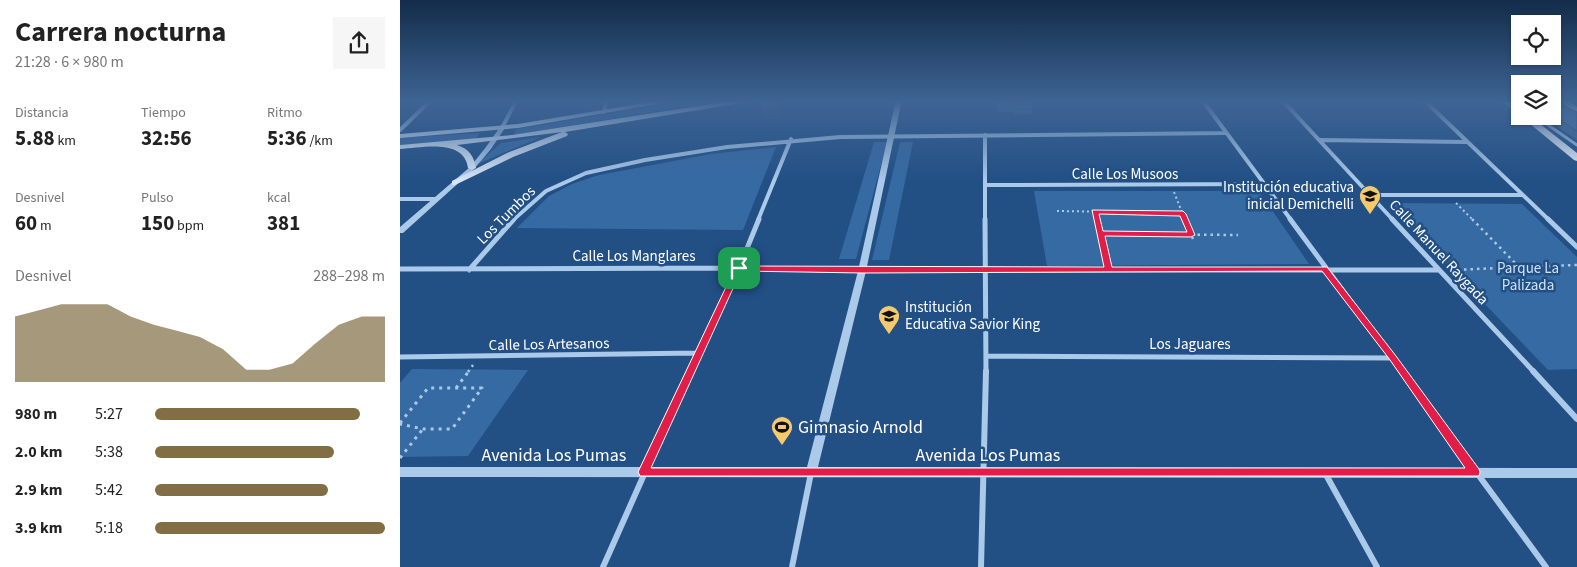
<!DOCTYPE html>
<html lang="es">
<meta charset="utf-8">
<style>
body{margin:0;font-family:"Source Sans 3",sans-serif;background:#f6f6f6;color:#222;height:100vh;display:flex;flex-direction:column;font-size:19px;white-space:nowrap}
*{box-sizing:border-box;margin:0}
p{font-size:16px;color:#767676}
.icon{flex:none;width:28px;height:28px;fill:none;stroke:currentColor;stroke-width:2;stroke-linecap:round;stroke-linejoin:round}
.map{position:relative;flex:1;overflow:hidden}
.details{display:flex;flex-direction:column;background:#fff;width:400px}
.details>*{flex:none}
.tools{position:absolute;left:1111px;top:15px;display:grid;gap:10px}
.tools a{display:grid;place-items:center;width:50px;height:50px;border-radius:0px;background:#fff;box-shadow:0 1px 4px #0004;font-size:25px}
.pin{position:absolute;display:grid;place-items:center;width:42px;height:42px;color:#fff;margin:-21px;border-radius:10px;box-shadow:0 2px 8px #0006}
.round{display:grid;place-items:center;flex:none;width:52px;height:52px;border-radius:0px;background:#f6f6f6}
.head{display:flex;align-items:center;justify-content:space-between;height:85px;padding:0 15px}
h1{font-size:28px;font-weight:700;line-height:38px}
.figures{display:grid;grid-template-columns:repeat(3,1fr);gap:8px;height:85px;padding:5px 15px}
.figures div{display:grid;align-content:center}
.figures b{font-size:21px;font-weight:700}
.figures small{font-size:14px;font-weight:400}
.figures p{font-size:14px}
.chart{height:140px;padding:10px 15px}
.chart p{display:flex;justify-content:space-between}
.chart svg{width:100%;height:90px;margin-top:5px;fill:#816e44;opacity:.7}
ul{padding:0 15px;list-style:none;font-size:16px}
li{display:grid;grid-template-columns:80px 60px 1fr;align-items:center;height:38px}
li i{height:12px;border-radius:6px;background:#816e44}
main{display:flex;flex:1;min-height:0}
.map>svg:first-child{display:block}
</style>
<main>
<section class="details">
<div class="head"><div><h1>Carrera nocturna</h1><p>21:28 · 6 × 980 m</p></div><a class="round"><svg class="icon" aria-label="share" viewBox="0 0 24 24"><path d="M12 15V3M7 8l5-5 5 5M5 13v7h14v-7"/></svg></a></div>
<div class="figures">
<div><p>Distancia</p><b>5.88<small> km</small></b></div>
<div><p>Tiempo</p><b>32:56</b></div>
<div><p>Ritmo</p><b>5:36<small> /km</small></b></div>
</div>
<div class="figures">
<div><p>Desnivel</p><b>60<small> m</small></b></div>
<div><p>Pulso</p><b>150<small> bpm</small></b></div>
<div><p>kcal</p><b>381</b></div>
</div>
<div class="chart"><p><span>Desnivel</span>288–298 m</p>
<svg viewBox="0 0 160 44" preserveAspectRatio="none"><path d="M0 44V12L10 9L20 6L30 6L40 6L50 12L60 16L70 19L80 22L90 28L100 38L110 38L120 35L130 25L140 16L150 12L160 12V44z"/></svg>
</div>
<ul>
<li><b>980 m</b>5:27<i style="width:89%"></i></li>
<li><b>2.0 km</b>5:38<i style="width:78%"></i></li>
<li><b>2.9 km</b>5:42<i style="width:75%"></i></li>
<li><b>3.9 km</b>5:18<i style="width:100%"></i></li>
</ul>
</section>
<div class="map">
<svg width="1177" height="567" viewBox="0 0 1177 567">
<rect width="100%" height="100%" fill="#225085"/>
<!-- green -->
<path fill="#366aa3" d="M 286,101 L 332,101 L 276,108 L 114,135 L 116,129 Z
M 80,133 L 76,139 L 0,145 L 0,138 Z
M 141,137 L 80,163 L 78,163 L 101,143 Z
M 474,142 L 487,142 L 456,259 L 439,259 Z
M 500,142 L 513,142 L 489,260 L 472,260 Z
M 376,147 L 343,230 L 117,228 L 149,196 L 172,184 L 199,175 L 311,154 Z
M 634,191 L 859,191 L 909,264 L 647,266 Z
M 988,203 L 1122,204 L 1177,257 L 1177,369 L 1148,370 Z
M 12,369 L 128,370 L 68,456 L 0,457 L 0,383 Z"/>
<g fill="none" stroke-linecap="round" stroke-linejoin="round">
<!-- path-far2 -->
<path stroke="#abc9e9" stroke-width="2" stroke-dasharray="2 3" stroke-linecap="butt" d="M 774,192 L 785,220
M 1056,203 L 1073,220
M 657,211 L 783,213
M 695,213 L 697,220"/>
<!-- path-far1 -->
<path stroke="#abc9e9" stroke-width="2.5" stroke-dasharray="2.5 4" stroke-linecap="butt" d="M 697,219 L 707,261
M 785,219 L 793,239
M 1072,219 L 1120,268
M 700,234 L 838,235
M 347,268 L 452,270
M 1051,270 L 1177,265
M 472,271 L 577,270
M 68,372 L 73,365"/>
<!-- path -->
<path stroke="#abc9e9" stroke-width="3" stroke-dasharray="3 5" stroke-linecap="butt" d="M 56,388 L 69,371
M 0,423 L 28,388 L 82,388 L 52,429 L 23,429 L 0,424
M 0,458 L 22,430"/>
<!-- service -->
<path stroke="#abc9e9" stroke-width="3" d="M 1135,116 L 1177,145"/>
<!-- minor-far2 -->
<path stroke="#abc9e9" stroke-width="4" d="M 803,101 L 891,220
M 883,101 L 993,220
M 1025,101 L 1149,220
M 204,112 L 206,101
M 102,128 L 116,101
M 0,130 L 30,101
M 585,135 L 585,220
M 920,140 L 1066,142
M 587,185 L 863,184
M 969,195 L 1123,195
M 0,199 L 35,199
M 113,220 L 146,191 L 186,173 L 245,160 L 327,147 L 440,137 L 825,133
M 358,220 L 391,139"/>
<!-- minor-far1 -->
<path stroke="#abc9e9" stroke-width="5" d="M 585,219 L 586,372
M 890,219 L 1003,372
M 992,219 L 1134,372
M 1148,219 L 1177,247
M 0,269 L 339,268
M 69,270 L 114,219
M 586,270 L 1038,270
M 586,356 L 993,358
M 0,357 L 298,353
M 290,372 L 339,268 L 359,219"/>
<!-- minor -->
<path stroke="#abc9e9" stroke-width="6" d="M 1002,371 L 1146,567
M 1133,371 L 1177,419
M 925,473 L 977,567
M 203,567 L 290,371
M 392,567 L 411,473
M 581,567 L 586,371"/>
<!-- tertiary -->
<path fill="#abc9e9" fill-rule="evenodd" d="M 497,101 L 504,101 L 501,104 L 466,271 L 418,467 L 1177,468 L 1177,478 L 0,477 L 0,467 L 407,467 L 458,271 L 495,104 Z
M 102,126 L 105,128 L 91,149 L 74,169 L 3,233 L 0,233 L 0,227 L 70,167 L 86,147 L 100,127 Z"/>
<!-- secondary -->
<path fill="#d6e5f7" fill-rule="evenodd" d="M 256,101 L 275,101 L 118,128 L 0,138 L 0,134 L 118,124 Z
M 330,101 L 353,101 L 165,132 L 168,134 L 167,136 L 113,157 L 55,185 L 52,185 L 52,181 L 107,153 L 162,132 L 57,145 C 69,149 74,156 76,168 L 72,170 L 68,168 C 64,138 22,148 0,149 L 0,145 L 112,135 Z"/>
<!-- primary -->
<path fill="#eef5fe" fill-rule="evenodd" d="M 1102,101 L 1112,101 L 1120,108 L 1120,116 L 1130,116 L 1177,153 L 1177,161 L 1174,160 Z
M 1160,101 L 1170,101 L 1177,107 L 1177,114 Z"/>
</g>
<!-- wall -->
<path fill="#436b97" d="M 597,101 L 632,109 L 632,114 L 613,115 L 613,112 L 597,112 Z
M 1152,106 L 1177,112 L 1177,140 L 1142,116 L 1152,116 Z"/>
<!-- shaded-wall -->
<path fill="#37577b" d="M 378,101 L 380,101 L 381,105 L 380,120 L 364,121 L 361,108 Z"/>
<!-- building -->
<path fill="#4e7cb0" stroke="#37577b" d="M 361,101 L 378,101 L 377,107 L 361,108 Z
M 597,101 L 631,101 L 632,109 L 613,109 L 613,107 L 597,107 Z
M 1152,106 L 1166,107 L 1177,112 L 1177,131 L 1152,114 Z"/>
<!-- sky -->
<linearGradient id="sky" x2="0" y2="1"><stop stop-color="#132c49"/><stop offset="0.56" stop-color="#3e6494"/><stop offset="1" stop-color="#3e6494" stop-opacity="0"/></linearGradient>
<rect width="1177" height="181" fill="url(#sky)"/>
<!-- route -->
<path fill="#e11d48" stroke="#fff" fill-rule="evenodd" d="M 692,210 L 783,211 L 786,214 L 795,235 L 791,237 L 705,236 L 712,267 L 927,267 L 996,356 L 1079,469 L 1080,472 L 1079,476 L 240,476 L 238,472 L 336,266 L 704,267 ZM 699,214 L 780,216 L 787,232 L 703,231 ZM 341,271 L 462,273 L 922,271 L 990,360 L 1065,468 L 251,468 Z"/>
<!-- icons -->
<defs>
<g id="school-pin" transform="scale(1.125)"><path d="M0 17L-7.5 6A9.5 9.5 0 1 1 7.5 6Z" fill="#f5ca6d" stroke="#225085"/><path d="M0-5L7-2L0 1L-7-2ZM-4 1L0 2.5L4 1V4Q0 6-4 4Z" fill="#111"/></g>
<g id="stadium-pin" transform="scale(1.125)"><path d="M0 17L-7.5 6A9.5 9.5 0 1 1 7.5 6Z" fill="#f5ca6d" stroke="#225085"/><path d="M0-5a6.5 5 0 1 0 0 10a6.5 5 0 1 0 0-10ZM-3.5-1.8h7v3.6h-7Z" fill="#111"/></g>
</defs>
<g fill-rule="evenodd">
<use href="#school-pin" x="970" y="196"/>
<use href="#school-pin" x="489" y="316"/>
<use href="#stadium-pin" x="382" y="427"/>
</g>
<g text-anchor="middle" stroke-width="5" stroke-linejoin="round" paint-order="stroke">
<!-- street labels -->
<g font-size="15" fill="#fff" stroke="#225085">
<text x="725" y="179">Calle Los Musoos</text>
<text transform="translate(106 215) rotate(-45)" y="5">Los Tumbos</text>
<text transform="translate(1039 252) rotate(47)" y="5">Calle Manuel Raygada</text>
<text x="234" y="261">Calle Los Manglares</text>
<text transform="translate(149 344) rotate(-1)" y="5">Calle Los Artesanos</text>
<text x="790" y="349">Los Jaguares</text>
</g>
<!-- poi labels -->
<g font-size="15" fill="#fff" stroke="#225085" text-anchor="end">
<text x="954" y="192">Institución educativa<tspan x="954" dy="17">inicial Demichelli</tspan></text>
<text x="505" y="312" text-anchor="start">Institución<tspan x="505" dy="17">Educativa Savior King</tspan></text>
</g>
<!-- park labels -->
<g font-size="15" fill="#cfe2f7" stroke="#225085">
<text x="1128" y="273">Parque La<tspan x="1128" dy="17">Palizada</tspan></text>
</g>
<!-- near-poi labels -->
<g font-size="18" fill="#fff" stroke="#225085" text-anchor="start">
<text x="398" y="433">Gimnasio Arnold</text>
</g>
<!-- near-street labels -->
<g font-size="18" fill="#fff" stroke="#225085">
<text x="154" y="461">Avenida Los Pumas</text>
<text x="588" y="461">Avenida Los Pumas</text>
</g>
</g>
</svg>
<div class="tools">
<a><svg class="icon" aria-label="locate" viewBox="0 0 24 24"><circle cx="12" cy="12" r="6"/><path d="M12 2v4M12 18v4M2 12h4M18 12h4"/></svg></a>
<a><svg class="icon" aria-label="layers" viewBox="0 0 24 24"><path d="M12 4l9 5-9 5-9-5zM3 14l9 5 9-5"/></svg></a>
</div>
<div class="pin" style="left:339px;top:268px;background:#1e9e55"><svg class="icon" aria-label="arrive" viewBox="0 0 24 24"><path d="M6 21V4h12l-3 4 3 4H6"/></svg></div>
</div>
</main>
